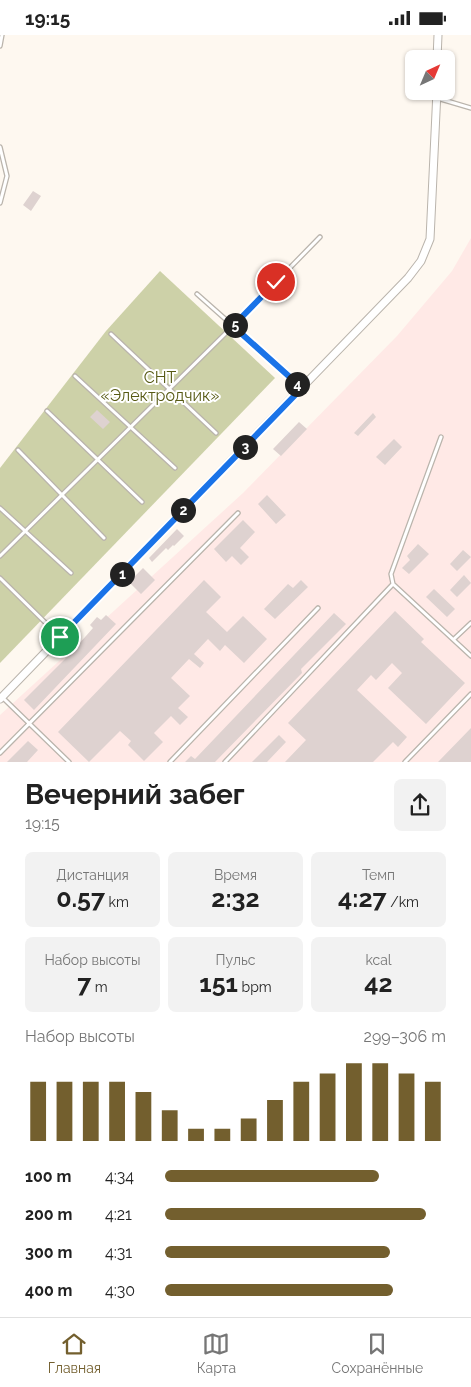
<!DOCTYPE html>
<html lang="ru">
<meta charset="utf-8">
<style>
body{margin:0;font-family:Raleway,sans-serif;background:#f2f2f2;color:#222;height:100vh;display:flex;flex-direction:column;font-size:19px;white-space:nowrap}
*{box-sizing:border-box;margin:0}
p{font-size:16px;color:#767676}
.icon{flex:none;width:28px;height:28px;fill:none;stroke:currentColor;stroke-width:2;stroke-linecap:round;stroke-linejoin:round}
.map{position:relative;height:727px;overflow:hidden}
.drawer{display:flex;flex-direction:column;background:#fff;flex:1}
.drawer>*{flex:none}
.needle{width:32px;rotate:44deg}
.controls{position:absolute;left:405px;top:15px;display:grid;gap:10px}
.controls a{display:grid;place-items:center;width:50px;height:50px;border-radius:8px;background:#fff;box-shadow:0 1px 4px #0004;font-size:25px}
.pin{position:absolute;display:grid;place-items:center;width:42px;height:42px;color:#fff;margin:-21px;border:2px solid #fff;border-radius:50%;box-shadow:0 1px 5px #0007}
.km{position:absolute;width:25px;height:25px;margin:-12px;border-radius:50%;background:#222;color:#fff;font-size:14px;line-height:25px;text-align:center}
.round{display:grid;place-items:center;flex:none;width:52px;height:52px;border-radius:8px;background:#f2f2f2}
.summary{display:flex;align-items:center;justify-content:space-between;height:85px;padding:0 25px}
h1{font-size:28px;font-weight:700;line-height:38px}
.figures{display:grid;grid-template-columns:repeat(3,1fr);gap:8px;height:85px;padding:5px 25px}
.figures div{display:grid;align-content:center;border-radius:8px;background:#f2f2f2;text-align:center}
.figures b{font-size:25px;font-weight:700}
.figures small{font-size:14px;font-weight:400}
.figures p{font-size:14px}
.chart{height:140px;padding:10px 25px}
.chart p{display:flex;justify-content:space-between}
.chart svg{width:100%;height:90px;margin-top:5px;stroke:#735f2e;stroke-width:6}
ul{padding:0 25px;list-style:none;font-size:16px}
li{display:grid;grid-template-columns:80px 60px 1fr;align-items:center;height:38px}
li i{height:12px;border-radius:6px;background:#735f2e}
.status{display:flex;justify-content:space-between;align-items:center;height:35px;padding:0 25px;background:#fff;direction:ltr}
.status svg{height:14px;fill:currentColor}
.tab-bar{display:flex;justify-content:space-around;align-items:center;height:70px;border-top:1px solid #e0e0e0;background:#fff;font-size:14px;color:#767676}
.tab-bar a{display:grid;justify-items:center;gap:2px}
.tab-bar .active{color:#735f2e}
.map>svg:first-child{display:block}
</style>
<div class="status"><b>19:15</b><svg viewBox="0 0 49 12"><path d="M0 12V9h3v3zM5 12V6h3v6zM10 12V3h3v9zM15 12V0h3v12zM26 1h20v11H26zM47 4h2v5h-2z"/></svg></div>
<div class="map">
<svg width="471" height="727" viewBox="0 0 471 727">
<rect width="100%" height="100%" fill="#fef8f0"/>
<!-- industrial -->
<path fill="#ffe9e6" d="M 471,203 L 471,727 L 0,727 L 0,680 L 243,458 L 397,301 L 452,236 Z"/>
<!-- green -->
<path fill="#cdd1a8" d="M 160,236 L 275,343 L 0,628 L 0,433 L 106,296 Z"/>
<!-- building -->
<path fill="#ded2d0" d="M 33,156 L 41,161 L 31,176 L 23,170 Z
M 97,375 L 110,387 L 103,394 L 90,382 Z
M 373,378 L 376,382 L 358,401 L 354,398 Z
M 299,387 L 307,394 L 281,421 L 273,414 Z
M 394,404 L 402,412 L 385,430 L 376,422 Z
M 267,460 L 286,480 L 276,489 L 258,469 Z
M 243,485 L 255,497 L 240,513 L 249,522 L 241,530 L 232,521 L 226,527 L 214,514 Z
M 177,494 L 184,501 L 174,511 L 173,510 L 168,515 L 166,513 L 152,527 L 149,523 Z
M 418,509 L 429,519 L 409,539 L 402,533 L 410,525 L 407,521 Z
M 463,515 L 471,522 L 457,536 L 450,529 Z
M 143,533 L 155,545 L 141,559 L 129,547 Z
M 464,540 L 471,548 L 457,562 L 450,555 Z
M 204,545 L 221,562 L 206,577 L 227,597 L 243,581 L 267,604 L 244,628 L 225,610 L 220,616 L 208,604 L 194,619 L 204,628 L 200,633 L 189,624 L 171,643 L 190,661 L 178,673 L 188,682 L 180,690 L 171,681 L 154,698 L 163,707 L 144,726 L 128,710 L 131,706 L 120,696 L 89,727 L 58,697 Z
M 301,545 L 308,552 L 275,584 L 264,574 L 288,549 L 293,553 Z
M 434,554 L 455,574 L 447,582 L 426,562 Z
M 395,576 L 424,604 L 421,607 L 465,648 L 426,689 L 388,653 L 402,638 L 392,628 L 376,645 L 371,640 L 357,655 L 407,702 L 398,712 L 393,707 L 373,727 L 285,727 L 306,705 L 288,688 Z
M 334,578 L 346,589 L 301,634 L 302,638 L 215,727 L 185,727 L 191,721 L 195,724 Z
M 106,580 L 116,589 L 34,675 L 24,665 L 71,618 L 93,593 L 90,590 L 97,582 L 101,585 Z
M 471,693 L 471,727 L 438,727 Z
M 279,700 L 286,707 L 267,727 L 252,727 Z
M 28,706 L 38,715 L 27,727 L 7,727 Z"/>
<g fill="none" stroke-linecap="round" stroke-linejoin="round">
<!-- lane casing -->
<g stroke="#bab4ac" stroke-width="5.5">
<path id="lane" d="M 0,11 L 2,0
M 437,63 L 471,73
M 0,112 L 7,141 L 0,168
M 197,259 L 302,352
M 111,299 L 216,398
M 75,341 L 175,433
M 47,376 L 142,467
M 441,402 L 391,539 L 393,549 L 471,621
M 18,415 L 104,503
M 0,473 L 71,538
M 0,521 L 233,291 L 320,202
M 0,543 L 60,602
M 454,604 L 471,588
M 3,663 L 69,727
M 0,718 L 238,478
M 170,727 L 318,573
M 225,727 L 393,549
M 405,727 L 471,659"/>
</g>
<!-- street casing -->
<g stroke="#bab4ac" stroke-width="9">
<path id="street" d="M 437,24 L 438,0
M 0,664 L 408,243 L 421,226 L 430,204 L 437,56"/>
</g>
<!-- lane -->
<use href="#lane" stroke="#fff" stroke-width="3"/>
<!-- street -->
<use href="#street" stroke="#fff" stroke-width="7"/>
</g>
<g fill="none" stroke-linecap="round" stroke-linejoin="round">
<!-- route casing -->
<g stroke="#fff" stroke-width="10">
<path id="route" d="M 60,602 L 302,353 L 233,291 L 276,247"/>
</g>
<!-- route -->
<use href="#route" stroke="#1a73e8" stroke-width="6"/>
</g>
<g text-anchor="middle" stroke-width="4" stroke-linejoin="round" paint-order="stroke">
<!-- park labels -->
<g font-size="16" fill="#575a14" stroke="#fff">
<text x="160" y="348">СНТ<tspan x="160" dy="18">«Электродчик»</tspan></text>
</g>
</g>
</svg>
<div class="controls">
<a><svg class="needle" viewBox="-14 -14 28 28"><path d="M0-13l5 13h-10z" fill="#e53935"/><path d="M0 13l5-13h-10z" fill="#767676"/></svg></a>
</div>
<div class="pin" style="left:60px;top:602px;background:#1e9e55"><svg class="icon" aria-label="arrive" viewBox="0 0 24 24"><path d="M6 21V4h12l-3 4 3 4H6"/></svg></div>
<div class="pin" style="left:276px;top:247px;background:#d93025"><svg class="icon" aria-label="check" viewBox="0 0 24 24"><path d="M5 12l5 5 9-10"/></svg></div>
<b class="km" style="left:122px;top:539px">1</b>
<b class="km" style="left:183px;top:475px">2</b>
<b class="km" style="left:245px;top:412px">3</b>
<b class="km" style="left:297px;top:349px">4</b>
<b class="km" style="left:235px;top:290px">5</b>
</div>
<section class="drawer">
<div class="summary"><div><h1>Вечерний забег</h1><p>19:15</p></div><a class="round"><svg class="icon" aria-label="share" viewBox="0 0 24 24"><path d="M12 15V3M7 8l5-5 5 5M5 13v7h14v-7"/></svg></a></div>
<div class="figures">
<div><p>Дистанция</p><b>0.57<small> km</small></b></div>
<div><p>Время</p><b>2:32</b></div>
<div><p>Темп</p><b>4:27<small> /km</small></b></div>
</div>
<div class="figures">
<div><p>Набор высоты</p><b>7<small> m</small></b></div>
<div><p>Пульс</p><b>151<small> bpm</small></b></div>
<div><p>kcal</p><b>42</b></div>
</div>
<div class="chart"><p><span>Набор высоты</span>299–306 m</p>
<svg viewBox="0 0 160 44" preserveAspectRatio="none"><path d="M5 44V15M15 44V15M25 44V15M35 44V15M45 44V20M55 44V29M65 44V38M75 44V38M85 44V33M95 44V24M105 44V15M115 44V11M125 44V6M135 44V6M145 44V11M155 44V15"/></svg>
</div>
<ul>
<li><b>100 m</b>4:34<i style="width:76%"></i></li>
<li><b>200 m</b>4:21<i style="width:93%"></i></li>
<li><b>300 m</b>4:31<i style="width:80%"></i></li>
<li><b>400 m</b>4:30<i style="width:81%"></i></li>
</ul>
</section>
<nav class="tab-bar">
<a class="active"><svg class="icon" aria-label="home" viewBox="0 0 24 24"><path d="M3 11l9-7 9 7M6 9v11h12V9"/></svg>Главная</a>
<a><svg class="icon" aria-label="map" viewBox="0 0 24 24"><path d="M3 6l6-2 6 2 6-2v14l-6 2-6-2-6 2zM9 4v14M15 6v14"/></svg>Карта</a>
<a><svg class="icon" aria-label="saved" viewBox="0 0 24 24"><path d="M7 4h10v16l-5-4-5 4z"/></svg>Сохранённые</a>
</nav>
